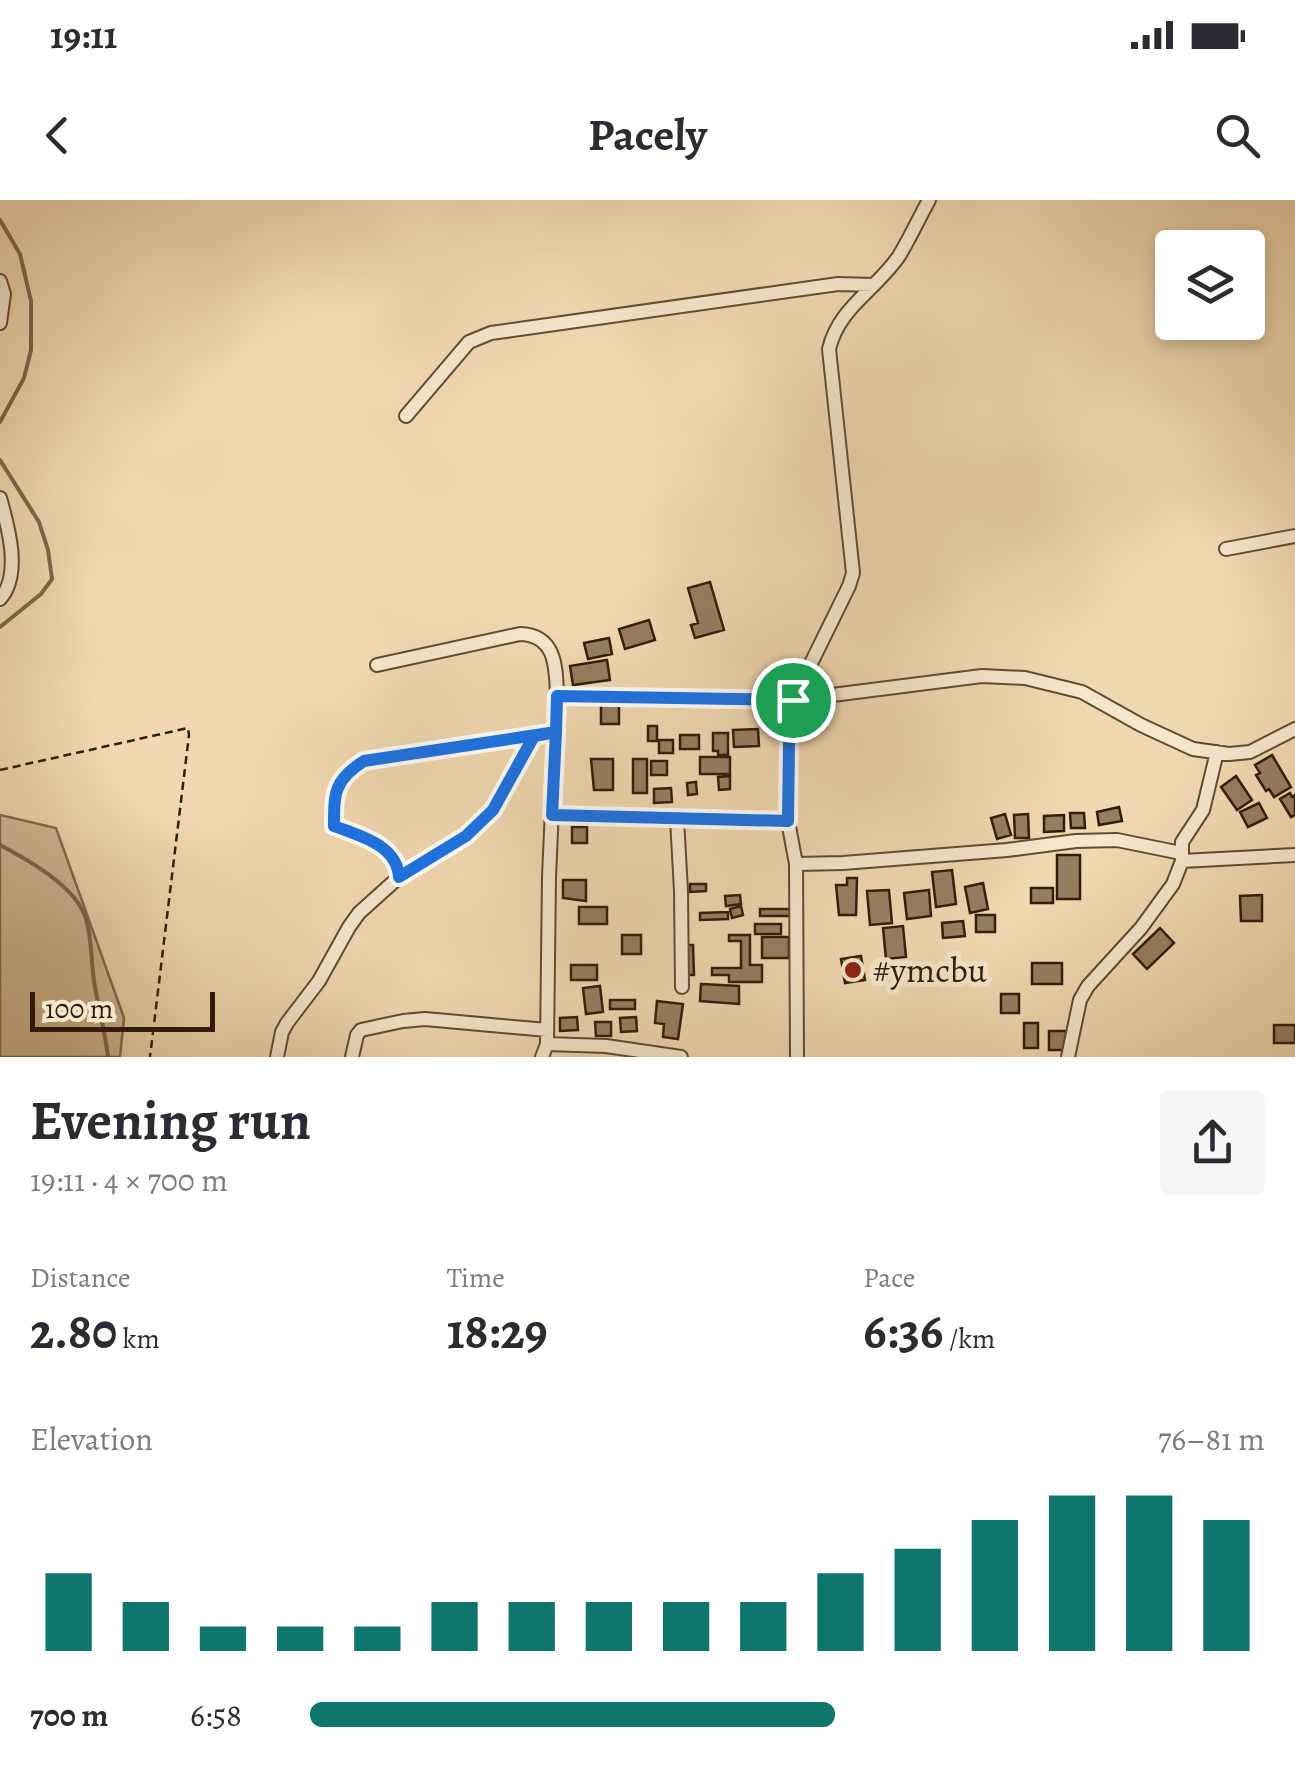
<!DOCTYPE html>
<meta charset="utf-8">
<style>
body{margin:0;font-family:Alegreya,serif;background:#f7f7f7;color:#2b2b33;height:100vh;display:flex;flex-direction:column;font-size:38px;white-space:nowrap}
*{box-sizing:border-box;margin:0}
p{font-size:32px;color:#7c7c81}
.icon{flex:none;width:55px;height:55px;fill:none;stroke:currentColor;stroke-width:2;stroke-linecap:round;stroke-linejoin:round}
.map{position:relative;height:857px;overflow:hidden}
.panel{display:flex;flex-direction:column;background:#fff;flex:1}
.panel>*{flex:none}
.controls{position:absolute;left:1155px;top:30px;display:grid;gap:20px}
.controls a{display:grid;place-items:center;width:110px;height:110px;border-radius:10px;background:#fff;box-shadow:0 5px 15px #0003;font-size:50px}
.scale{position:absolute;left:30px;bottom:25px;width:185px;box-sizing:border-box;padding-left:10px;border:5px solid #341c0b;border-top:0;font-size:28px;line-height:35px;white-space:nowrap;color:#341c0b;-webkit-text-stroke:8px #f5e6cc;paint-order:stroke}
.pin{position:absolute;display:grid;place-items:center;width:85px;height:85px;color:#fff;margin:-42px;border:5px solid #fff;border-radius:50%;box-shadow:0 2px 10px #0007}
.round{display:grid;place-items:center;flex:none;width:105px;height:105px;border-radius:10px;background:#f7f7f7}
.head{display:flex;align-items:center;justify-content:space-between;height:170px;padding:0 30px}
h1{font-size:55px;font-weight:600;line-height:75px}
.metrics{display:grid;grid-template-columns:repeat(3,1fr);gap:15px;height:170px;padding:10px 30px}
.metrics div{display:grid;align-content:center}
.metrics b{font-size:50px;font-weight:600}
.metrics small{font-size:28px;font-weight:400}
.metrics p{font-size:28px}
.chart{height:280px;padding:20px 30px}
.chart p{display:flex;justify-content:space-between}
.chart svg{width:100%;height:180px;margin-top:10px;stroke:#0f766e;stroke-width:6}
ul{padding:0 30px;list-style:none;font-size:32px}
li{display:grid;grid-template-columns:160px 120px 1fr;align-items:center;height:75px}
li i{height:25px;border-radius:12px;background:#0f766e}
.status{display:flex;justify-content:space-between;align-items:center;height:70px;padding:0 50px;background:#fff;direction:ltr}
.status svg{height:28px;fill:currentColor}
header{display:flex;justify-content:space-between;align-items:center;height:130px;padding:0 30px;background:#fff;font-size:45px;font-weight:600}
.map>svg:first-child{display:block}
</style>
<div class="status"><b>19:11</b><svg viewBox="0 0 49 12"><path d="M0 12V9h3v3zM5 12V6h3v6zM10 12V3h3v9zM15 12V0h3v12zM26 1h20v11H26zM47 4h2v5h-2z"/></svg></div>
<header><svg class="icon" aria-label="back" viewBox="0 0 24 24"><path d="M15 5l-7 7 7 7"/></svg>Pacely<svg class="icon" aria-label="search" viewBox="0 0 24 24"><circle cx="10" cy="10" r="6"/><path d="M15 15l6 6"/></svg></header>
<div class="map">
<svg width="1295" height="857" viewBox="0 0 1295 857">
<rect width="100%" height="100%" fill="#f0d8b0"/>
<filter id="stains"><feTurbulence type="fractalNoise" baseFrequency=".002" numOctaves="4"/><feColorMatrix values="0 0 0 0 .2 0 0 0 0 .09 0 0 0 0 .02 0 0 0 .5 -.17"/></filter>
<radialGradient id="worn" r=".72"><stop offset=".6" stop-color="#630" stop-opacity="0"/><stop offset="1" stop-color="#630" stop-opacity=".3"/></radialGradient>
<!-- green -->
<path fill="#d0b894" stroke="#826a50" stroke-width="2.5" d="M 0,615 L 56,628 L 124,818 L 120,857 L 0,857 Z"/>
<g fill="none" stroke-linecap="round" stroke-linejoin="round">
<!-- stream -->
<path stroke="#7e664c" stroke-width="4" d="M 0,20 L 20,54 L 31,101 L 31,150 L 24,178 L 0,222
M 0,260 L 39,322 L 48,350 L 52,379 L 41,394 L 0,427
M 0,645 C 28,660 77,687 86,719 C 92,739 91,761 94,781 C 98,806 105,831 108,857"/>
</g>
<!-- building -->
<path fill="#967e61" stroke="#341c0b" stroke-width="2.5" d="M 710,382 L 724,430 L 695,438 L 691,425 L 698,423 L 688,388 Z
M 649,420 L 655,440 L 625,449 L 619,429 Z
M 609,438 L 612,454 L 588,459 L 584,443 Z
M 607,460 L 610,480 L 573,485 L 570,466 Z
M 601,504 L 619,504 L 619,524 L 601,524 Z
M 648,526 L 657,526 L 657,541 L 648,541 Z
M 758,529 L 759,546 L 734,547 L 733,530 Z
M 713,533 L 728,533 L 728,555 L 718,555 L 718,551 L 713,551 Z
M 680,535 L 699,535 L 699,549 L 680,549 Z
M 659,540 L 673,540 L 673,553 L 659,553 Z
M 1272,555 L 1291,587 L 1274,597 L 1269,589 L 1266,591 L 1256,575 L 1260,573 L 1255,565 Z
M 700,557 L 730,557 L 730,574 L 700,574 Z
M 591,559 L 613,559 L 613,590 L 594,590 Z
M 633,559 L 647,559 L 647,593 L 633,593 Z
M 651,561 L 667,561 L 667,575 L 651,575 Z
M 730,576 L 730,589 L 719,590 L 718,577 Z
M 1236,576 L 1252,600 L 1237,610 L 1221,587 Z
M 696,582 L 697,594 L 688,595 L 687,583 Z
M 671,588 L 672,602 L 654,603 L 654,589 Z
M 1290,593 L 1292,597 L 1295,595 L 1295,615 L 1291,617 L 1280,599 Z
M 1259,603 L 1267,618 L 1248,627 L 1240,612 Z
M 1119,607 L 1122,621 L 1099,625 L 1097,612 Z
M 1070,613 L 1084,613 L 1085,628 L 1071,628 Z
M 1005,614 L 1011,635 L 997,639 L 991,618 Z
M 1028,614 L 1029,638 L 1015,638 L 1014,615 Z
M 1064,615 L 1064,631 L 1044,632 L 1044,616 Z
M 572,627 L 587,627 L 587,643 L 572,643 Z
M 1057,655 L 1080,655 L 1080,699 L 1057,699 Z
M 952,670 L 956,704 L 936,707 L 932,672 Z
M 847,678 L 857,678 L 856,715 L 839,715 L 836,685 L 847,685 Z
M 563,680 L 586,680 L 586,701 L 563,698 Z
M 983,683 L 988,709 L 970,713 L 965,687 Z
M 690,684 L 706,684 L 706,691 L 690,692 Z
M 1031,688 L 1053,688 L 1053,703 L 1031,703 Z
M 889,690 L 892,723 L 870,725 L 867,691 Z
M 929,690 L 931,716 L 907,719 L 904,693 Z
M 740,695 L 741,704 L 726,706 L 725,696 Z
M 1262,695 L 1262,721 L 1241,721 L 1240,696 Z
M 741,706 L 743,715 L 732,718 L 730,709 Z
M 579,707 L 607,707 L 607,724 L 579,724 Z
M 760,709 L 790,709 L 790,716 L 760,716 Z
M 728,712 L 728,719 L 700,720 L 700,713 Z
M 976,715 L 995,715 L 995,732 L 976,732 Z
M 963,721 L 965,736 L 943,738 L 942,723 Z
M 755,724 L 781,724 L 781,734 L 755,734 Z
M 903,726 L 906,757 L 886,759 L 883,728 Z
M 1160,728 L 1174,743 L 1147,769 L 1133,754 Z
M 622,735 L 641,735 L 641,754 L 622,754 Z
M 729,735 L 750,735 L 750,765 L 762,765 L 762,782 L 729,782 L 729,775 L 712,775 L 712,768 L 741,768 L 741,741 L 729,741 Z
M 762,737 L 789,737 L 789,758 L 762,758 Z
M 685,745 L 693,745 L 694,775 L 686,775 Z
M 861,756 L 865,780 L 845,783 L 841,759 Z
M 1032,763 L 1062,763 L 1062,784 L 1032,784 Z
M 571,765 L 597,765 L 597,780 L 571,780 Z
M 701,784 L 739,786 L 739,804 L 700,801 Z
M 600,786 L 603,812 L 586,814 L 583,788 Z
M 1001,794 L 1019,794 L 1019,813 L 1001,813 Z
M 610,800 L 635,800 L 635,809 L 610,809 Z
M 657,801 L 683,804 L 678,839 L 663,837 L 664,824 L 655,823 Z
M 577,817 L 578,830 L 560,831 L 560,818 Z
M 636,817 L 637,831 L 621,832 L 620,818 Z
M 595,822 L 611,822 L 611,836 L 596,836 Z
M 1024,823 L 1038,823 L 1038,848 L 1024,848 Z
M 1274,825 L 1295,825 L 1295,843 L 1274,843 Z
M 1049,831 L 1066,831 L 1066,850 L 1049,850 Z"/>
<g fill="none" stroke-linecap="round" stroke-linejoin="round">
<!-- minor casing -->
<g stroke="#634b34" stroke-width="16">
<path id="minor" d="M 0,81 L 4,94 L 0,123
M 406,216 L 469,142 L 491,133 L 838,84 L 874,85
M 0,298 C 8,326 22,375 0,399
M 1226,349 L 1295,336
M 377,465 L 520,434 C 556,435 556,467 557,495 L 549,677 L 547,844 L 542,857
M 557,495 L 793,500 L 982,476 L 1025,478 L 1082,492 L 1141,525 L 1193,549 L 1229,554 L 1250,552 L 1295,529
M 552,615 L 788,621
M 677,619 L 681,691 L 682,787
M 1182,661 L 1295,655
M 796,664 L 843,663 L 1007,650 L 1076,641 L 1117,640 L 1181,653
M 399,677 C 398,645 360,636 334,626 C 334,591 337,568 375,558 L 555,532
M 547,844 L 606,846 L 681,857
M 277,857 L 282,832 L 287,823 L 319,781 L 349,727 L 359,713 L 399,677 L 466,636 L 493,610 L 534,536
M 352,857 L 357,835 L 361,830 L 403,821 L 425,819 L 547,830
M 797,857 L 796,664 L 788,621 L 789,544 L 793,500 L 849,386 L 853,373 L 829,149 C 839,107 876,90 899,56 C 910,38 919,18 929,0
M 1068,857 L 1080,800 L 1088,786 L 1141,728 L 1173,684 L 1182,661 L 1182,642 L 1203,610 L 1217,552"/>
</g>
<!-- path -->
<path stroke="#341c0b" stroke-width="2.5" stroke-dasharray="8 5" stroke-linecap="butt" d="M 0,570 L 188,528 L 189,535 L 150,857"/>
<!-- minor -->
<use href="#minor" stroke="#f5e6cc" stroke-width="12"/>
</g>
<g fill="none" stroke-linecap="round" stroke-linejoin="round">
<!-- route casing -->
<g stroke="#fff" stroke-width="20">
<path id="route" d="M 793,500 L 557,496 L 556,532 L 364,561 C 334,580 334,593 334,626 C 360,636 397,645 399,677 L 466,636 L 493,610 L 534,536 L 556,532 L 552,615 L 788,621 L 789,544 L 793,500"/>
</g>
<!-- route -->
<use href="#route" stroke="#1a73e8" stroke-width="12"/>
</g>
<!-- markers -->
<circle fill="#8f2418" stroke="#f5e6cc" stroke-width="4" cx="853" cy="770" r="10"/>
<g text-anchor="middle" stroke-width="10" stroke-linejoin="round" paint-order="stroke">
<!-- poi labels -->
<g font-size="35" fill="#341c0b" stroke="#f5e6cc" text-anchor="start">
<text x="873" y="782">#ymcbu</text>
</g>
</g>
<rect width="100%" height="100%" filter="url(#stains)"/>
<rect width="100%" height="100%" fill="url(#worn)"/>
</svg>
<div class="controls">
<a><svg class="icon" aria-label="layers" viewBox="0 0 24 24"><path d="M12 4l9 5-9 5-9-5zM3 14l9 5 9-5"/></svg></a>
</div>
<div class="scale">100 m</div>
<div class="pin" style="left:793px;top:500px;background:#1e9e55"><svg class="icon" aria-label="arrive" viewBox="0 0 24 24"><path d="M6 21V4h12l-3 4 3 4H6"/></svg></div>
</div>
<section class="panel">
<div class="head"><div><h1>Evening run</h1><p>19:11 · 4 × 700 m</p></div><a class="round"><svg class="icon" aria-label="share" viewBox="0 0 24 24"><path d="M12 15V3M7 8l5-5 5 5M5 13v7h14v-7"/></svg></a></div>
<div class="metrics">
<div><p>Distance</p><b>2.80<small> km</small></b></div>
<div><p>Time</p><b>18:29</b></div>
<div><p>Pace</p><b>6:36<small> /km</small></b></div>
</div>
<div class="chart"><p><span>Elevation</span>76–81 m</p>
<svg viewBox="0 0 160 44" preserveAspectRatio="none"><path d="M5 44V25M15 44V32M25 44V38M35 44V38M45 44V38M55 44V32M65 44V32M75 44V32M85 44V32M95 44V32M105 44V25M115 44V19M125 44V12M135 44V6M145 44V6M155 44V12"/></svg>
</div>
<ul>
<li><b>700 m</b>6:58<i style="width:55%"></i></li>
</ul>
</section>
